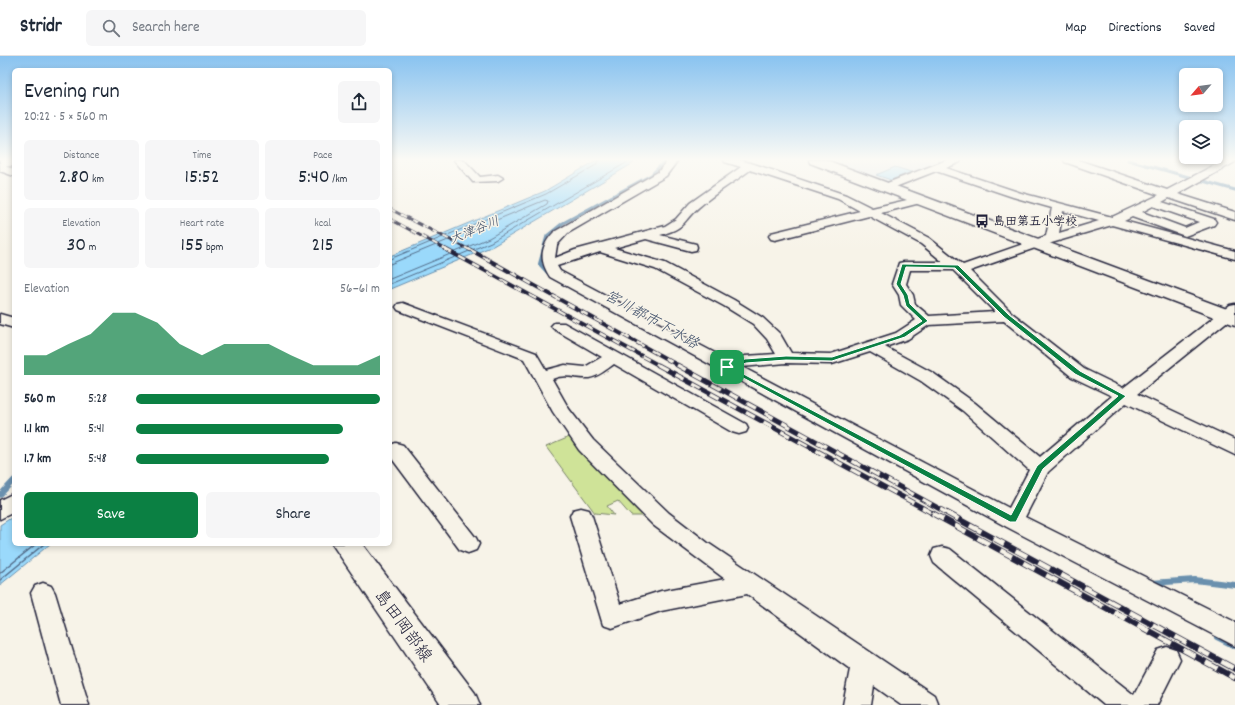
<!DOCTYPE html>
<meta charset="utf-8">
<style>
body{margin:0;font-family:Dekko,"Klee One",sans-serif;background:#f6f6f7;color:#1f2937;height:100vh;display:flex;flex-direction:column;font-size:15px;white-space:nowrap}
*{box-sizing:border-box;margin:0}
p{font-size:13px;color:#747a83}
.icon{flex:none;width:22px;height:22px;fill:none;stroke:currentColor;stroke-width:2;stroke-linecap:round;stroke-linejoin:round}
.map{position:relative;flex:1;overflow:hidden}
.panel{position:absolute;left:12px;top:12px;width:380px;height:478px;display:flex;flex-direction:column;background:#fff;border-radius:6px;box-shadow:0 2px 6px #0003}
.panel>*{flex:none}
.needle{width:26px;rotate:242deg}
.tools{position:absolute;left:1179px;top:12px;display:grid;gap:8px}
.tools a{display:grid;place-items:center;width:44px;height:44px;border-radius:6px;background:#fff;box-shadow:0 2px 6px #0003;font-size:20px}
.pin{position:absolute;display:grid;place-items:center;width:34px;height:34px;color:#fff;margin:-17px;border-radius:8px;box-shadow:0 2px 6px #0006}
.round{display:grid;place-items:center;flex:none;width:42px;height:42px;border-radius:6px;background:#f6f6f7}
.summary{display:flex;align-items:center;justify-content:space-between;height:68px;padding:0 12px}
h1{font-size:22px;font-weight:600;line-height:30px}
.stats{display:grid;grid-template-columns:repeat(3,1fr);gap:6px;height:68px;padding:4px 12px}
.stats div{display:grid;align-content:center;border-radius:6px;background:#f6f6f7;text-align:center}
.stats b{font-size:20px;font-weight:600}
.stats small{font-size:11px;font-weight:400}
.stats p{font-size:11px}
.chart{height:112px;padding:8px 12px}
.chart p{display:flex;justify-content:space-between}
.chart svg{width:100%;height:72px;margin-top:4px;fill:#0b8043;opacity:.7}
.button{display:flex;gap:8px;margin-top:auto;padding:8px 12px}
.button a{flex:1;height:46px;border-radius:6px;background:#0b8043;color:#fff;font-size:16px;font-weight:600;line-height:46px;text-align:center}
.button a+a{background:#f6f6f7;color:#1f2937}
ul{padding:0 12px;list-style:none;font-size:13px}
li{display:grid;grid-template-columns:64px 48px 1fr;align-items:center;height:30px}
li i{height:10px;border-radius:5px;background:#0b8043}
header{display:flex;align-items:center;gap:24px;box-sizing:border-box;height:56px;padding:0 20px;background:#fff;border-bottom:1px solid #e0e1e3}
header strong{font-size:19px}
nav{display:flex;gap:22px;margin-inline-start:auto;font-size:14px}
.search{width:280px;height:36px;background:#f6f6f7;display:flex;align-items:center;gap:10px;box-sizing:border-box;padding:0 14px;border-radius:6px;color:#747a83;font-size:15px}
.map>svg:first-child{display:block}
</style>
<header>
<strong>Stridr</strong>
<div class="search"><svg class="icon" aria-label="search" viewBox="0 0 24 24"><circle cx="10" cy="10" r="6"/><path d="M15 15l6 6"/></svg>Search here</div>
<nav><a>Map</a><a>Directions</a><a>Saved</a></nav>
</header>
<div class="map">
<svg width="1235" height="649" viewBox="0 0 1235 649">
<rect width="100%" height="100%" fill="#f7f3e8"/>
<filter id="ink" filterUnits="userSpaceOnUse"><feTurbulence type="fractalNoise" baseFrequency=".025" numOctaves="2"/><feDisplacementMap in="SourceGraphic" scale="8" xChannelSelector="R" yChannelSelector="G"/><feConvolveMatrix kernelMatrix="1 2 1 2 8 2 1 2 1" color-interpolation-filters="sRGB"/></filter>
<g filter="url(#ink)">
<!-- built -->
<path fill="#e2e7ed" d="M 828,104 L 951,104 L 891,127 Z"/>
<!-- green -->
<path fill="#cfe398" stroke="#78826a" d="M 572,380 L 650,460 L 631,460 L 618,445 L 607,450 L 614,459 L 595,457 L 546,391 Z"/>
<!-- water -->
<path fill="#9ad9fb" stroke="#6a90ae" d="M 597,104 L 636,104 L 632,108 L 493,190 L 390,233 L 390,200 L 545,135 Z
M 895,111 L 911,116 L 891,124 L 876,119 Z
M 14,460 L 14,488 L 50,488 L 0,529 L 0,469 Z"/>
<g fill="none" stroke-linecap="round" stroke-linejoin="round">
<!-- shore-far1 -->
<path stroke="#526b88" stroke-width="1" d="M 390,203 L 546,138 L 596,109 L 598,104
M 390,208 L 545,144 L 548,145 L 547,148 L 489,182 L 390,223
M 390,228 L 491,186 L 631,104"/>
<!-- shore -->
<path stroke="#526b88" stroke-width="1.5" d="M 0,517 L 36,488
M 0,524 L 44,488"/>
<!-- stream-far3 -->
<path stroke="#6a90ae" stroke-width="3" d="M 1128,104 L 1235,134
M 543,194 L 547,180 L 563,167 L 651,119 L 666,104"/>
<!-- stream-far2 -->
<path stroke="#6a90ae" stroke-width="4" d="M 544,193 L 540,208 L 551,220"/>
<!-- stream-far1 -->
<path stroke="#6a90ae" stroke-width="5" d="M 0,439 L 14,424"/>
<!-- stream -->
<path stroke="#6a90ae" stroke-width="6" d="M 1151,527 L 1195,524 L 1235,529
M 1217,581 L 1235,590"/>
<!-- street casing -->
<g stroke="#22223b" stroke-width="3">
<path id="street" d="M 454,104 L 464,104 L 480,121 L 498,119 L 503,122 L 498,125 L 473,126 Z
M 668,104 L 678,104 L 666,120 L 568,177 L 557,189 L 555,202 L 575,194 L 665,170 L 676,163 L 690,147 L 741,111 L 725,106 L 724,104 L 739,104 L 754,108 L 846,139 L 872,152 L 920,141 L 924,142 L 926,144 L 924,146 L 881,157 L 929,182 L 963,209 L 1046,180 L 1052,152 L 1013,141 L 936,115 L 890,133 L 882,133 L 881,131 L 882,129 L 947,104 L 961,104 L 960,106 L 946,112 L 1021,137 L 1112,161 L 1159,139 L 1065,106 L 1064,104 L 1078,104 L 1167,134 L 1224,104 L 1235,104 L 1235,106 L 1178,138 L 1235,156 L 1235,164 L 1169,142 L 1162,146 L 1214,163 L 1216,166 L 1214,169 L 1185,180 L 1132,161 L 1124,165 L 1235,195 L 1235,203 L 1112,169 L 1038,191 L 970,215 L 1012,257 L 1084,313 L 1123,332 L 1230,249 L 1235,248 L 1235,259 L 1137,338 L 1235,384 L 1235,399 L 1126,347 L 1048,416 L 1025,461 L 1235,566 L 1235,590 L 1005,470 L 550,221 C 539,204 540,191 554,176 L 658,116 ZM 750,114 L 838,143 L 860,155 L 771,177 L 769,180 L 771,183 L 775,184 L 869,160 L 921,188 L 943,206 L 904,206 L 899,207 L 892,228 L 899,239 L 901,249 L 916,264 L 896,277 L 831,298 L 791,297 L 780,278 L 763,262 L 734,244 L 665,207 L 614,192 L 646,183 L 691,195 L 696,194 L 697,191 L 696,188 L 660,179 C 687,172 682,165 699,151 C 715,137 734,126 750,114 ZM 1153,150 L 1199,166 L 1185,172 L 1142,156 ZM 1063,155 L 1099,165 L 1059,177 ZM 600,196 L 655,213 L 724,250 L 753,268 L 767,283 L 776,298 L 745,300 L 730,305 L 560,215 L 557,210 ZM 910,214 L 953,214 L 995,256 L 929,260 L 915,248 L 913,239 L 906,228 ZM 1004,265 L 1072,321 L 1112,340 L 1040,401 L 975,347 L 933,317 L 885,291 L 908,283 L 929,269 ZM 870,296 L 921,325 L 963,355 L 1029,414 L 1009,452 L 742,311 L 786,307 L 832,308 Z
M 0,109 L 14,113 L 14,120 L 0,115 Z
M 403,247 L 536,297 L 546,314 L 565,309 L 585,311 L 602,301 L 554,273 L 551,270 L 554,267 L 564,267 L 746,368 L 748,372 L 746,376 L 739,378 L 732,376 L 614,308 C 607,313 598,321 589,322 C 575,323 567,317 552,323 L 569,353 L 593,384 L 669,457 L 708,487 L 934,639 L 938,649 L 901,649 L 874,630 L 871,649 L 843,649 L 850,613 L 747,538 L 661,555 L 612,572 L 603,569 L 570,460 L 573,454 L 581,452 L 589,454 L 592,460 L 620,548 L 661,535 L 725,523 L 653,469 L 579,394 L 553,356 L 524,303 L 398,254 L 396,251 L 398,248 Z
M 0,258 L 14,262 L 14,272 L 0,268 Z
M 396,387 L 403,389 L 476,482 L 479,488 L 476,494 L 468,497 L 460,494 L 390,400 L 390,389 Z
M 14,437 L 14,456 L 0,463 L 0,444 Z
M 942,491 L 950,493 L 1134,639 L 1158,594 L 1167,591 L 1176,594 L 1180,603 L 1157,649 L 1104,649 L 934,507 L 931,500 L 934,493 Z
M 43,527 L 51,530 L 55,537 L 89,649 L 61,649 L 31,537 L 35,530 Z"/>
</g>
<!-- secondary casing -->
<g stroke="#22223b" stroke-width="3">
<path id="secondary" d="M 0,104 L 14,104 L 14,109 L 0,112 Z
M 809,104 L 826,104 L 1235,256 L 1235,269 L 810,107 Z
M 332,488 L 362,488 L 475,637 L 480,649 L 441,649 Z"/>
</g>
<!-- street -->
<use href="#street" fill="#f7f3e8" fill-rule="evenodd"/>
<!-- secondary -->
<use href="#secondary" fill="#f7f3e8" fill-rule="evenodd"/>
<!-- rail-far3 casing -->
<g stroke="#22223b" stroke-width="3">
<path id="rail-far3" d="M 390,153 L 470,194
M 390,163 L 447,194"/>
</g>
<!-- rail-far2 casing -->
<g stroke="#22223b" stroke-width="4">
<path id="rail-far2" d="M 445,193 L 660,310
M 469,193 L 679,310"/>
</g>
<!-- rail-far1 casing -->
<g stroke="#22223b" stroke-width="5">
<path id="rail-far1" d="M 658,309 L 934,458
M 677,309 L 949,458"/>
</g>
<!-- rail casing -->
<g stroke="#22223b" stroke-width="6">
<path id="rail" d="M 932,457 L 1235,622
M 947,457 L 1235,613"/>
</g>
<!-- rail-far3 -->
<use href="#rail-far3" stroke="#f7f3e8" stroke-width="2" stroke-dasharray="6" stroke-linecap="butt"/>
<!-- rail-far2 -->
<use href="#rail-far2" stroke="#f7f3e8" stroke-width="2.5" stroke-dasharray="8" stroke-linecap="butt"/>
<!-- rail-far1 -->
<use href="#rail-far1" stroke="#f7f3e8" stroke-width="3.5" stroke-dasharray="10" stroke-linecap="butt"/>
<!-- rail -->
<use href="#rail" stroke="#f7f3e8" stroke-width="4.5" stroke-dasharray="13" stroke-linecap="butt"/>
</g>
</g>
<!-- sky -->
<linearGradient id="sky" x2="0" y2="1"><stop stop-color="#89c3f0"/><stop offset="0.53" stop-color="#fbfaf5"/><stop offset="1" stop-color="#fbfaf5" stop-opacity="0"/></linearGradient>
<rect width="1235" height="195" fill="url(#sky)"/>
<!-- route -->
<path fill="#0b8043" stroke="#fff" fill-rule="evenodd" d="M 902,208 L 958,209 L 1009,259 L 1080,315 L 1126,340 L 1043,413 L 1016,466 L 1010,466 L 723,311 L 745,303 L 786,300 L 832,301 L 900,279 L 922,265 L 906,250 L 903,239 L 896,228 ZM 906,211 L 955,212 L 1004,261 L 1075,318 L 1118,340 L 1037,410 L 1011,459 L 732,312 L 746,307 L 786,304 L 832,305 L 905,281 L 928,265 L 910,248 L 908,239 L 901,228 Z"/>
<!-- icons -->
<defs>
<g id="bus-bare" transform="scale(1.08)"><path d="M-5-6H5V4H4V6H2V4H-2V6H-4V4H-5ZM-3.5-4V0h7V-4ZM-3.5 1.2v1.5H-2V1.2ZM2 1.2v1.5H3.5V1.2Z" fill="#22223b" stroke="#f7f3e8" stroke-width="2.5" paint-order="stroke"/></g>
</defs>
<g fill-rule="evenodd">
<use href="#bus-bare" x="982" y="165"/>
</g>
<g text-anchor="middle" stroke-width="3" stroke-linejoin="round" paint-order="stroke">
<!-- far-poi labels -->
<g font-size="12" font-weight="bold" fill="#22223b" stroke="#f7f3e8" text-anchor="start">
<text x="993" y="169">島田第五小学校</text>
</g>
<!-- far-water labels -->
<g font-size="13" font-style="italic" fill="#40506b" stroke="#f7f3e8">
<text transform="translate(474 173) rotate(-22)" y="5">大津谷川</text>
</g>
<!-- water labels -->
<g font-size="15" font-style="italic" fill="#40506b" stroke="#f7f3e8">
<text transform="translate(652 263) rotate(29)" y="5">宮川都市下水路</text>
</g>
<!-- near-street labels -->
<g font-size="17" fill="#22223b" stroke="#f7f3e8">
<text transform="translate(404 569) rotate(54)" y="6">島田岡部線</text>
</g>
</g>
</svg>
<div class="tools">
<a><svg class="needle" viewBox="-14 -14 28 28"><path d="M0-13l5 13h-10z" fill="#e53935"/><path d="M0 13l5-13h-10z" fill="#747a83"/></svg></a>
<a><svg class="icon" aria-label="layers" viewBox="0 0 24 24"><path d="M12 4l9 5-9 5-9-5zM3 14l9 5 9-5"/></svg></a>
</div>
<div class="pin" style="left:727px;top:311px;background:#1e9e55"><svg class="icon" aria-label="arrive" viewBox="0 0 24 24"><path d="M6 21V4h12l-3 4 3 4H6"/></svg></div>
<section class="panel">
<div class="summary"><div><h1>Evening run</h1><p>20:22 · 5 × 560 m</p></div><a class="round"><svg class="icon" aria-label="share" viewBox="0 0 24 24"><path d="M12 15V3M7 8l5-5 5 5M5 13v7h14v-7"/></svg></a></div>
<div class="stats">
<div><p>Distance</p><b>2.80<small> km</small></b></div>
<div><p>Time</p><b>15:52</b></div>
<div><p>Pace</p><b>5:40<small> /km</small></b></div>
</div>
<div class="stats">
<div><p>Elevation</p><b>30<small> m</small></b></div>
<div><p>Heart rate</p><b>155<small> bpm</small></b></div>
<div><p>kcal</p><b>215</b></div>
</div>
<div class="chart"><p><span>Elevation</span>56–61 m</p>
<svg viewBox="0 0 160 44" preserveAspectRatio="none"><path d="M0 44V32L10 32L20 25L30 19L40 6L50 6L60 12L70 25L80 32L90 25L100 25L110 25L120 32L130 38L140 38L150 38L160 32V44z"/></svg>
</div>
<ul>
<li><b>560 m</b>5:28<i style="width:100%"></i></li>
<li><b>1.1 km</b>5:41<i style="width:85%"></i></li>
<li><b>1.7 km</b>5:48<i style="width:79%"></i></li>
</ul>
<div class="button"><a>Save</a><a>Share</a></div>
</section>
</div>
